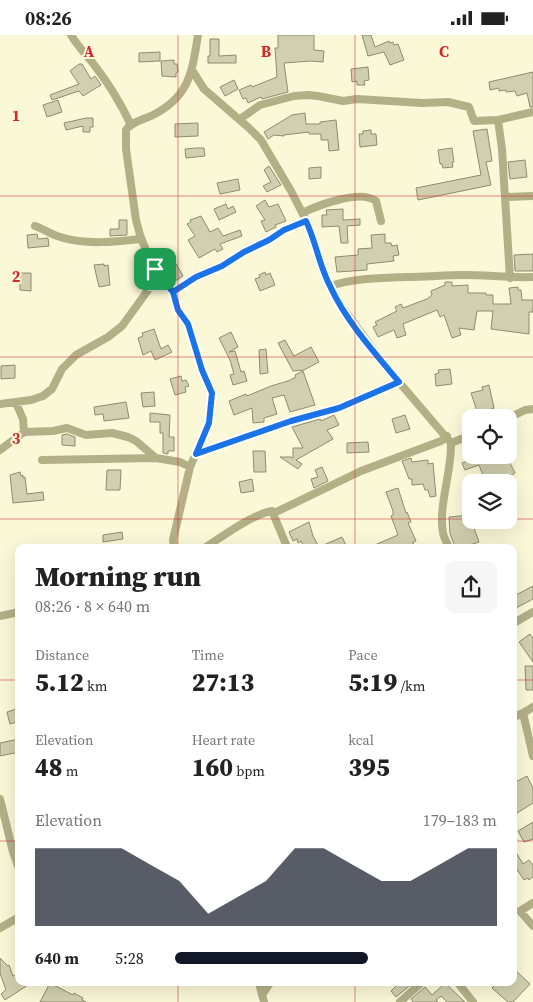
<!DOCTYPE html>
<meta charset="utf-8">
<style>
body{margin:0;font-family:"Source Serif 4",serif;background:#f6f6f6;color:#222;height:100vh;display:flex;flex-direction:column;font-size:19px;white-space:nowrap}
*{box-sizing:border-box;margin:0}
p{font-size:16px;color:#767676}
.icon{flex:none;width:28px;height:28px;fill:none;stroke:currentColor;stroke-width:2;stroke-linecap:round;stroke-linejoin:round}
.map{position:relative;flex:1;overflow:hidden}
.side{position:absolute;left:15px;top:509px;width:502px;height:442px;display:flex;flex-direction:column;background:#fff;border-radius:10px;box-shadow:0 5px 20px #0002}
.side>*{flex:none}
.tools{position:absolute;left:462px;top:374px;display:grid;gap:10px}
.tools a{display:grid;place-items:center;width:55px;height:55px;border-radius:10px;background:#fff;box-shadow:0 5px 20px #0002;font-size:25px}
.pin{position:absolute;display:grid;place-items:center;width:42px;height:42px;color:#fff;margin:-21px;border-radius:10px;box-shadow:0 2px 8px #0006}
.round{display:grid;place-items:center;flex:none;width:52px;height:52px;border-radius:10px;background:#f6f6f6}
.headline{display:flex;align-items:center;justify-content:space-between;height:85px;padding:0 20px}
h1{font-size:28px;font-weight:800;line-height:38px}
.stats{display:grid;grid-template-columns:repeat(3,1fr);gap:8px;height:85px;padding:5px 20px}
.stats div{display:grid;align-content:center}
.stats b{font-size:25px;font-weight:800}
.stats small{font-size:14px;font-weight:400}
.stats p{font-size:14px}
.chart{height:140px;padding:10px 20px}
.chart p{display:flex;justify-content:space-between}
.chart svg{width:100%;height:90px;margin-top:5px;fill:#111827;opacity:.7}
ul{padding:0 20px;list-style:none;font-size:16px}
li{display:grid;grid-template-columns:80px 60px 1fr;align-items:center;height:38px}
li i{height:12px;border-radius:6px;background:#111827}
.status{display:flex;justify-content:space-between;align-items:center;height:35px;padding:0 25px;background:#fff;direction:ltr}
.status svg{height:14px;fill:currentColor}
.map>svg:first-child{display:block}
</style>
<div class="status"><b>08:26</b><svg viewBox="0 0 49 12"><path d="M0 12V9h3v3zM5 12V6h3v6zM10 12V3h3v9zM15 12V0h3v12zM26 1h20v11H26zM47 4h2v5h-2z"/></svg></div>
<div class="map">
<svg width="533" height="967" viewBox="0 0 533 967">
<rect width="100%" height="100%" fill="#fbf8d8"/>
<!-- building -->
<path fill="#d1cfaf" stroke="#8e8c6e" d="M 278,0 L 314,0 L 314,15 L 324,16 L 323,27 L 311,26 L 284,28 L 288,57 L 262,64 L 261,62 L 248,68 L 246,63 L 243,64 L 239,55 L 251,50 L 252,52 L 277,42 L 275,13 L 278,13 Z
M 362,0 L 371,0 L 375,12 L 389,6 L 390,8 L 393,7 L 394,10 L 398,9 L 404,25 L 390,30 L 384,17 L 368,21 Z
M 210,4 L 219,4 L 219,21 L 236,20 L 236,28 L 208,28 L 208,21 L 210,21 Z
M 160,17 L 160,26 L 139,27 L 139,18 Z
M 174,25 L 174,29 L 177,29 L 178,37 L 176,38 L 176,42 L 162,41 L 161,26 Z
M 79,29 L 82,29 L 91,44 L 95,41 L 101,50 L 83,61 L 79,56 L 52,65 L 50,60 L 79,49 L 70,36 Z
M 368,32 L 369,45 L 364,46 L 365,50 L 357,50 L 357,46 L 352,47 L 351,34 Z
M 533,37 L 533,72 L 530,72 L 527,58 L 517,61 L 515,56 L 506,57 L 506,55 L 499,56 L 499,53 L 490,55 L 489,47 Z
M 234,45 L 238,54 L 225,61 L 220,52 Z
M 58,65 L 62,77 L 47,82 L 43,70 Z
M 305,78 L 306,89 L 320,89 L 320,87 L 336,85 L 339,115 L 329,116 L 328,105 L 321,105 L 321,99 L 309,99 L 309,97 L 284,100 L 284,101 L 274,100 L 268,104 L 264,97 L 292,80 Z
M 86,83 L 93,83 L 93,92 L 90,92 L 90,97 L 83,97 L 83,91 L 66,95 L 64,88 Z
M 198,88 L 198,101 L 175,102 L 175,89 Z
M 487,94 L 492,126 L 486,127 L 491,150 L 418,165 L 416,153 L 481,140 L 473,96 Z
M 371,95 L 371,99 L 376,99 L 377,110 L 360,112 L 359,99 L 363,99 L 363,96 Z
M 196,113 L 204,113 L 205,121 L 186,123 L 185,114 Z
M 452,113 L 454,127 L 452,127 L 453,132 L 443,133 L 442,129 L 440,129 L 438,115 Z
M 525,125 L 527,142 L 510,144 L 508,127 Z
M 269,131 L 281,150 L 267,157 L 263,151 L 271,147 L 264,135 Z
M 321,132 L 321,143 L 309,144 L 309,133 Z
M 238,144 L 240,155 L 220,159 L 217,148 Z
M 265,165 L 269,172 L 278,169 L 286,186 L 275,190 L 276,192 L 266,197 L 261,186 L 265,185 L 256,171 Z
M 226,169 L 228,174 L 233,171 L 236,177 L 219,185 L 214,174 Z
M 343,174 L 343,185 L 360,184 L 360,190 L 347,191 L 348,208 L 341,208 L 339,191 L 322,192 L 322,180 L 327,180 L 326,175 Z
M 201,181 L 210,197 L 218,193 L 223,201 L 240,195 L 242,201 L 220,209 L 223,214 L 217,217 L 215,214 L 199,223 L 188,205 L 195,201 L 187,189 L 191,187 L 190,185 Z
M 119,185 L 127,185 L 127,200 L 110,201 L 110,194 L 119,194 Z
M 37,199 L 38,204 L 48,203 L 49,211 L 28,213 L 27,200 Z
M 385,199 L 385,208 L 391,208 L 392,211 L 397,210 L 399,220 L 393,221 L 394,226 L 367,229 L 367,235 L 337,237 L 335,222 L 358,220 L 358,214 L 372,213 L 371,200 Z
M 533,219 L 533,236 L 515,236 L 514,220 Z
M 172,222 L 183,241 L 175,246 L 168,233 L 166,234 L 162,227 Z
M 104,229 L 104,231 L 108,230 L 110,250 L 99,252 L 94,230 Z
M 265,237 L 266,240 L 270,238 L 275,250 L 260,256 L 255,244 L 260,242 L 259,240 Z
M 20,238 L 31,238 L 31,256 L 20,255 Z
M 445,247 L 452,247 L 452,251 L 468,250 L 468,258 L 486,258 L 486,260 L 493,260 L 493,269 L 511,269 L 509,253 L 518,252 L 518,255 L 521,255 L 522,265 L 533,265 L 533,277 L 529,277 L 529,299 L 491,294 L 493,276 L 477,276 L 474,295 L 459,293 L 461,300 L 452,303 L 444,280 L 440,282 L 437,275 L 403,289 L 406,300 L 397,303 L 394,295 L 378,302 L 373,292 L 377,290 L 375,287 L 397,276 L 395,272 L 401,269 L 403,273 L 427,264 L 432,260 L 431,256 L 445,250 Z
M 154,294 L 161,314 L 168,310 L 172,317 L 155,325 L 151,316 L 143,320 L 138,303 L 143,301 L 142,298 Z
M 231,297 L 238,312 L 229,317 L 235,316 L 241,337 L 244,336 L 247,346 L 233,350 L 230,340 L 234,339 L 230,325 L 219,303 Z
M 285,305 L 294,321 L 311,312 L 319,327 L 304,335 L 293,336 L 278,308 Z
M 266,314 L 268,338 L 260,339 L 259,315 Z
M 15,330 L 15,343 L 1,344 L 1,331 Z
M 450,334 L 452,349 L 436,351 L 435,339 L 439,338 L 438,335 Z
M 303,336 L 315,370 L 290,377 L 284,360 L 272,363 L 277,379 L 264,383 L 264,387 L 253,388 L 252,373 L 234,380 L 229,366 L 246,359 L 247,361 L 271,351 L 288,346 L 296,342 L 295,340 Z
M 181,341 L 182,346 L 186,345 L 189,351 L 185,352 L 186,357 L 175,360 L 170,344 Z
M 489,350 L 494,373 L 489,375 L 490,378 L 479,382 L 471,358 L 483,355 L 482,352 Z
M 154,357 L 155,371 L 143,372 L 141,358 Z
M 126,367 L 129,383 L 104,386 L 103,379 L 95,380 L 94,372 Z
M 150,378 L 170,380 L 169,402 L 174,402 L 174,416 L 168,416 L 168,419 L 163,418 L 163,398 L 160,398 L 160,387 L 150,387 Z
M 334,380 L 339,390 L 327,395 L 333,404 L 296,425 L 302,429 L 298,434 L 280,422 L 291,422 L 293,423 L 293,413 L 303,413 L 292,392 L 320,384 L 321,386 Z
M 405,380 L 410,394 L 396,398 L 392,384 Z
M 67,399 L 75,402 L 75,411 L 62,410 L 62,400 Z
M 368,407 L 369,417 L 347,418 L 347,408 Z
M 253,416 L 265,416 L 266,437 L 254,437 Z
M 485,420 L 506,420 L 515,438 L 499,448 L 486,448 L 479,430 L 465,435 L 462,428 Z
M 411,423 L 412,427 L 428,425 L 428,429 L 433,428 L 436,461 L 430,462 L 428,455 L 425,455 L 423,449 L 412,450 L 412,444 L 409,444 L 402,426 Z
M 322,432 L 328,446 L 314,453 L 311,444 L 318,442 L 315,435 Z
M 107,435 L 121,435 L 120,455 L 106,455 Z
M 20,437 L 21,441 L 23,440 L 23,443 L 25,442 L 27,459 L 43,457 L 44,465 L 13,468 L 10,440 Z
M 252,444 L 254,456 L 241,458 L 239,447 Z
M 398,453 L 406,478 L 407,477 L 411,487 L 408,488 L 416,506 L 413,507 L 414,512 L 370,512 L 398,500 L 391,481 L 393,480 L 393,476 L 386,457 Z
M 471,480 L 471,485 L 485,485 L 486,486 L 473,490 L 479,507 L 463,512 L 460,512 L 459,510 L 455,511 L 450,499 L 449,482 Z
M 309,487 L 313,501 L 319,512 L 304,512 L 301,506 L 298,508 L 297,504 L 293,506 L 289,497 Z
M 122,497 L 123,504 L 103,507 L 103,500 Z
M 342,502 L 347,512 L 319,512 Z
M 533,551 L 533,564 L 514,574 L 514,561 Z
M 530,599 L 533,603 L 533,627 L 519,607 Z
M 525,631 L 533,631 L 533,655 L 526,655 Z
M 19,673 L 19,686 L 10,689 L 7,677 Z
M 19,704 L 19,717 L 0,721 L 0,708 Z
M 527,741 L 533,753 L 533,768 L 514,780 L 514,748 Z
M 533,787 L 533,804 L 524,807 L 518,796 Z
M 514,814 L 523,829 L 529,825 L 533,830 L 533,842 L 529,845 L 528,843 L 524,845 L 514,830 Z
M 0,923 L 8,931 L 9,930 L 13,941 L 19,938 L 19,948 L 31,948 L 5,965 L 1,959 L 6,955 L 0,938 Z
M 514,934 L 530,949 L 513,967 L 508,967 L 492,953 L 497,948 L 514,948 Z
M 50,948 L 73,960 L 74,958 L 83,963 L 82,965 L 86,967 L 40,967 Z
M 393,948 L 413,948 L 396,962 L 391,956 L 396,951 Z
M 445,948 L 465,967 L 447,967 L 441,961 L 436,965 L 438,967 L 413,967 L 411,964 L 425,952 L 432,960 Z"/>
<g fill="none" stroke-linecap="round" stroke-linejoin="round">
<!-- minor -->
<path stroke="#b3b088" stroke-width="8" d="M 71,0 C 78,12 87,20 95,31 C 109,49 121,69 131,90
M 192,35 L 204,54 L 249,93 L 261,105 L 291,156 L 309,191 L 319,224 L 330,251 L 340,269 L 387,333 L 451,408 C 452,436 438,471 443,498 C 444,503 447,508 449,512
M 240,84 L 260,70 L 294,61 L 308,60 L 318,61 L 343,66 L 357,64 L 422,68 L 448,67 L 469,72 L 474,86 L 498,85 L 502,114 L 510,243
M 498,85 L 533,77
M 505,162 L 533,161
M 302,178 C 319,170 360,154 376,166 L 381,186
M 35,191 C 43,194 51,199 60,202 C 85,210 115,207 141,204
M 330,251 C 355,243 380,243 406,242 C 425,242 445,240 464,240 C 487,240 510,243 533,242
M 173,257 L 196,241 L 222,231 L 244,217 L 269,205 L 284,195 L 306,186
M 16,368 L 23,384 L 24,397
M 0,369 L 31,365 L 43,361 L 52,354 L 62,334 L 76,320 L 108,302 L 122,291 L 151,251 L 155,233
M 509,383 L 525,375 L 533,374
M 451,408 L 471,400
M 0,415 L 24,397 L 53,396 L 67,393 L 86,400 L 112,398 L 128,402 L 136,406 L 156,423 L 180,427 L 190,432
M 195,419 L 291,386 L 339,373 L 399,347
M 42,425 L 156,423
M 274,478 L 361,436 L 441,406 L 447,401
M 174,512 L 173,505 L 190,432 L 209,388 L 212,358 L 202,335 L 188,289 L 178,275 L 173,257 L 149,223 L 140,200 L 136,185 L 126,114 L 126,95 C 131,87 145,84 153,80 C 190,61 192,37 198,0
M 206,512 C 223,501 253,479 272,476 L 287,512
M 0,581 L 19,577
M 514,588 L 533,577
M 533,672 L 523,678 L 533,721
M 514,682 L 523,678
M 0,764 L 13,817 L 19,834
M 533,868 L 520,876 L 533,891
M 0,893 L 19,882
M 259,948 L 264,967
M 458,948 L 473,967
M 262,960 L 270,948
M 400,967 L 421,948"/>
</g>
<g fill="none" stroke-linecap="round" stroke-linejoin="round">
<!-- route casing -->
<g stroke="#fff" stroke-width="10">
<path id="route" d="M 155,234 L 173,257 L 178,275 L 188,289 L 202,335 L 212,358 L 209,388 L 196,419 L 291,386 L 339,373 L 399,347 C 374,317 346,286 330,251 C 319,230 316,207 306,186 L 284,195 L 269,205 L 244,217 L 222,231 L 196,242 L 173,257 L 167,250 L 150,251 L 155,234"/>
</g>
<!-- route -->
<use href="#route" stroke="#1a73e8" stroke-width="6"/>
</g>
<!-- grid -->
<path fill="none" stroke="#d62828" stroke-width="1" stroke-opacity="0.55" d="M 178,0 L 178,512M 355,0 L 355,512M 0,161 L 533,161M 0,322 L 533,322M 0,484 L 471,484M 509,484 L 533,484M 0,645 L 19,645M 514,645 L 533,645M 0,806 L 19,806M 514,806 L 533,806M 178,948 L 178,967M 355,948 L 355,967"/>
<g font-size="16" text-anchor="middle" font-weight="bold" fill="#d62828" stroke="#fbf8d8" stroke-width="4" stroke-linejoin="round" paint-order="stroke">
<text x="89" y="22">A</text>
<text x="266" y="22">B</text>
<text x="444" y="22">C</text>
<text x="16" y="86">1</text>
<text x="16" y="247">2</text>
<text x="16" y="409">3</text>
</g>
</svg>
<div class="tools">
<a><svg class="icon" aria-label="locate" viewBox="0 0 24 24"><circle cx="12" cy="12" r="6"/><path d="M12 2v4M12 18v4M2 12h4M18 12h4"/></svg></a>
<a><svg class="icon" aria-label="layers" viewBox="0 0 24 24"><path d="M12 4l9 5-9 5-9-5zM3 14l9 5 9-5"/></svg></a>
</div>
<div class="pin" style="left:155px;top:234px;background:#1e9e55"><svg class="icon" aria-label="arrive" viewBox="0 0 24 24"><path d="M6 21V4h12l-3 4 3 4H6"/></svg></div>
<section class="side">
<div class="headline"><div><h1>Morning run</h1><p>08:26 · 8 × 640 m</p></div><a class="round"><svg class="icon" aria-label="share" viewBox="0 0 24 24"><path d="M12 15V3M7 8l5-5 5 5M5 13v7h14v-7"/></svg></a></div>
<div class="stats">
<div><p>Distance</p><b>5.12<small> km</small></b></div>
<div><p>Time</p><b>27:13</b></div>
<div><p>Pace</p><b>5:19<small> /km</small></b></div>
</div>
<div class="stats">
<div><p>Elevation</p><b>48<small> m</small></b></div>
<div><p>Heart rate</p><b>160<small> bpm</small></b></div>
<div><p>kcal</p><b>395</b></div>
</div>
<div class="chart"><p><span>Elevation</span>179–183 m</p>
<svg viewBox="0 0 160 44" preserveAspectRatio="none"><path d="M0 44V6L10 6L20 6L30 6L40 14L50 22L60 38L70 30L80 22L90 6L100 6L110 14L120 22L130 22L140 14L150 6L160 6V44z"/></svg>
</div>
<ul>
<li><b>640 m</b>5:28<i style="width:60%"></i></li>
</ul>
</section>
</div>
